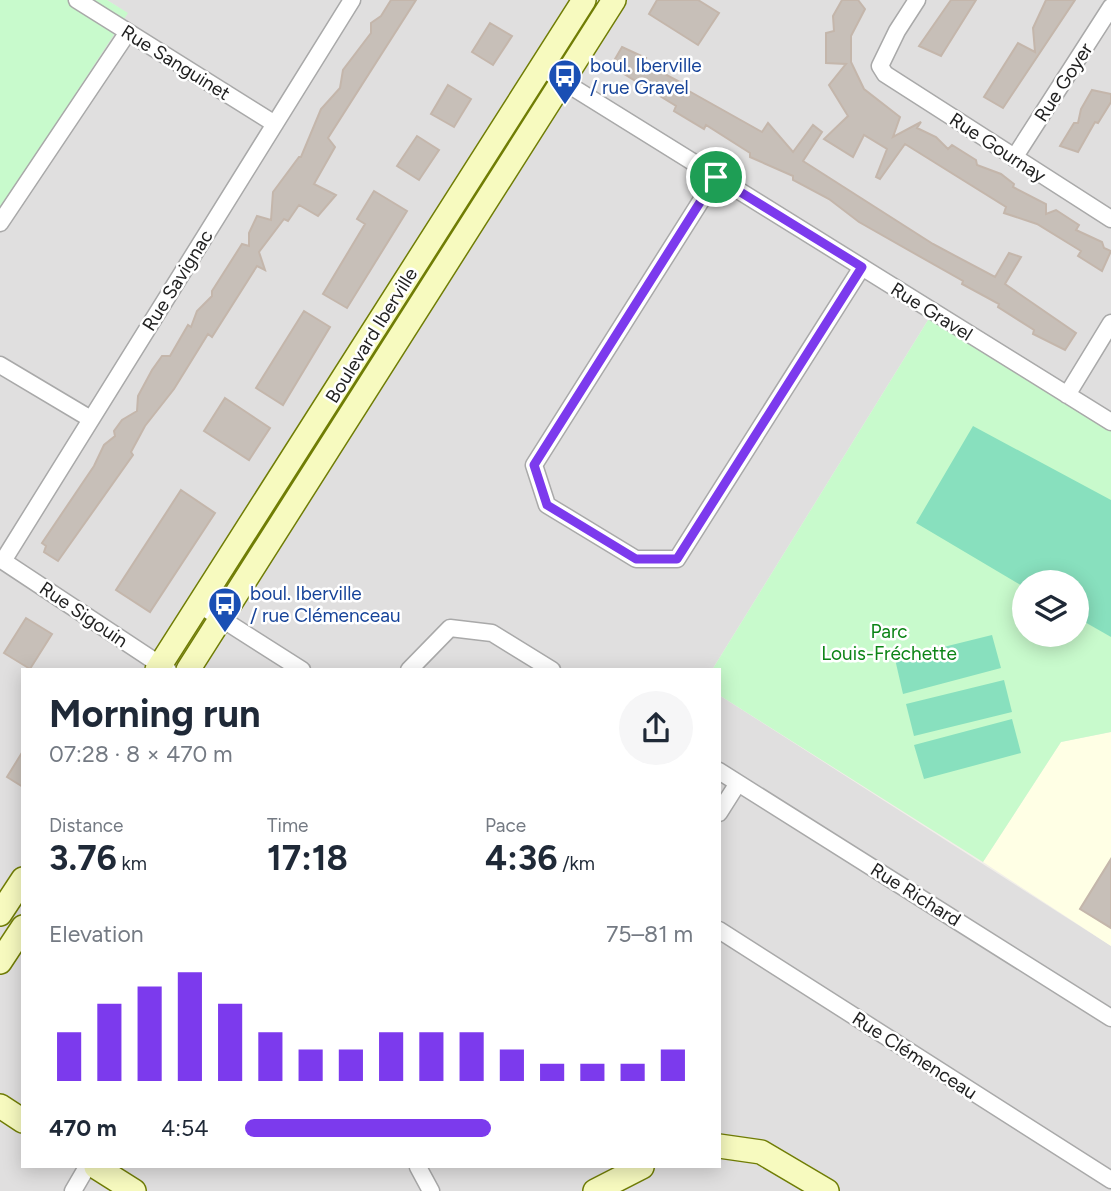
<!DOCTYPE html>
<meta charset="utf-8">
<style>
body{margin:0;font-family:Figtree,sans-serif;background:#f6f6f7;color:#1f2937;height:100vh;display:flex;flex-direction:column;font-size:26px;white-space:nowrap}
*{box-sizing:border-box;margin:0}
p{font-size:23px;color:#747a83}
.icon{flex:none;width:38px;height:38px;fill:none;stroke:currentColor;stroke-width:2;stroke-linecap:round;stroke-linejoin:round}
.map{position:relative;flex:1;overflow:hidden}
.panel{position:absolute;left:21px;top:668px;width:700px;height:500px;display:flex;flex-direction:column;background:#fff;border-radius:0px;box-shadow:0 4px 18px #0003}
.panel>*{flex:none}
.fabs{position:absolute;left:1012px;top:570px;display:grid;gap:14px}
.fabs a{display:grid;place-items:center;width:77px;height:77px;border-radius:50%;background:#fff;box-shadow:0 4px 18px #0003;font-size:35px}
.pin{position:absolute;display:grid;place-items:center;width:60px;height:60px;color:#fff;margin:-30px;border:4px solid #fff;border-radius:50%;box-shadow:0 2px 7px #0007}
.round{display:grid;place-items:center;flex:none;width:74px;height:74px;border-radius:37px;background:#f6f6f7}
.overview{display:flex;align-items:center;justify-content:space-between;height:119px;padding:0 28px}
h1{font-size:38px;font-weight:700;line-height:52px}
.metrics{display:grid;grid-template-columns:repeat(3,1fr);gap:10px;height:119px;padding:7px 28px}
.metrics div{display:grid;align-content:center}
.metrics b{font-size:35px;font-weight:700}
.metrics small{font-size:19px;font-weight:400}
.metrics p{font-size:19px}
.chart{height:196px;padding:14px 28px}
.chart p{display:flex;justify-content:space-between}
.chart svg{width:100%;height:126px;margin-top:7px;stroke:#7c3aed;stroke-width:6}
ul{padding:0 28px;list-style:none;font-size:23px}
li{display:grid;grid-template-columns:112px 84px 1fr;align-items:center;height:52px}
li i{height:18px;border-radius:9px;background:#7c3aed}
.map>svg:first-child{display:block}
</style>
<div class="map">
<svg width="1111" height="1191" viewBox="0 0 1111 1191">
<rect width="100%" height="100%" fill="#f2efe9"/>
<!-- residential -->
<path fill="#e0dfdf" d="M 107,0 L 1111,0 L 1111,422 L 933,312 L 712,670 L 23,670 L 23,1167 L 719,1167 L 719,695 L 1111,946 L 1111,1191 L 0,1191 L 0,210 L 127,13 Z"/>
<!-- education -->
<path fill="#ffffe5" d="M 1111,732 L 1111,946 L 983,862 L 1061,742 Z"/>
<!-- park -->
<path fill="#c8facc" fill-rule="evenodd" d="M 0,0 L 107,0 L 128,13 L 0,210 Z
M 933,312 L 1111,422 L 1111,732 L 1061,742 L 983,862 L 719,695 L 719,670 L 712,670 ZM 1024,583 L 1076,583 L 1076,635 L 1024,635 Z"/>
<!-- pitch -->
<path fill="#88e0be" d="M 973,426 L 1111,500 L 1111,637 L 1076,617 L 1076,583 L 1024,583 L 1024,587 L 916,523 Z
M 992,635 L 1001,668 L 903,694 L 895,659 Z
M 1004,680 L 1012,712 L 914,736 L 906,704 Z
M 1012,719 L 1021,753 L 924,779 L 914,745 Z"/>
<!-- building -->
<path fill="#c7bfb8" stroke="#c4b6ab" stroke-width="2" d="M 391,0 L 416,0 L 328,138 L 335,147 L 314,184 L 336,195 L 318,216 L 299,205 L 288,221 L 284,219 L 259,252 L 265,270 L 257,266 L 212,337 L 208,334 L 174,389 L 145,426 L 131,452 L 133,455 L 58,561 L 44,552 L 46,546 L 42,543 L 94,466 L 104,445 L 115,436 L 114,431 L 122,420 L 137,411 L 138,396 L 152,370 L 162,356 L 170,356 L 188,325 L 191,327 L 197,311 L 212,296 L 212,291 L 242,244 L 249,246 L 249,233 L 257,216 L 271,220 L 273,192 L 299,157 L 301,157 L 321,109 L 340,88 L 343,70 L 371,33 L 371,23 L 381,16 Z
M 657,0 L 698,0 L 719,13 L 698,45 L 649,14 Z
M 842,0 L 858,0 L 865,9 L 851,36 L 851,62 L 864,89 L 900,117 L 893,137 L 921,122 L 917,128 L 936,137 L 948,149 L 952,145 L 976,160 L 977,165 L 1001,174 L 1014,184 L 1013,187 L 1046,204 L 1046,214 L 1056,210 L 1079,225 L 1076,230 L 1102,242 L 1104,248 L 1111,251 L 1102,271 L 1078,256 L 1081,251 L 1037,224 L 1004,213 L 1006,207 L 905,144 L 880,179 L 876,177 L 887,149 L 864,135 L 853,157 L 824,139 L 848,116 L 829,85 L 846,64 L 826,63 L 826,33 L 834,31 L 833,16 Z
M 951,0 L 976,0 L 941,56 L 919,46 Z
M 1046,0 L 1075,0 L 1003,108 L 984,97 L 1018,43 L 1035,52 L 1033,28 Z
M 490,23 L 512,36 L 493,65 L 472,52 Z
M 622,47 L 646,58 L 644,63 L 682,83 L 680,86 L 762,132 L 768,123 L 793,152 L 813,125 L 822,132 L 803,161 L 933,244 L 995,277 L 1009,253 L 1021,257 L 1005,284 L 1076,333 L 1065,350 L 1033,334 L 1034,330 L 998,307 L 999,304 L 962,284 L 963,281 L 859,222 L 829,199 L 793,180 L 793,176 L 750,157 L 750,153 L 706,125 L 704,129 L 674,111 L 676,106 L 611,66 Z
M 448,85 L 471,99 L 454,127 L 431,114 Z
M 1092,90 L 1111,94 L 1111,102 L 1098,123 L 1095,122 L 1078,152 L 1060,146 L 1074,123 L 1078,123 L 1081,109 Z
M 417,136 L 439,150 L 419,180 L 397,166 Z
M 374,191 L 407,211 L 347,308 L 323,294 L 365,224 L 357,219 Z
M 304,311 L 330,327 L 283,405 L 256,388 Z
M 225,398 L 270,428 L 249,460 L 204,431 Z
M 181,490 L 215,513 L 150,612 L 116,590 Z
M 26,618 L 52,634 L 30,669 L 4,653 Z
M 23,751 L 23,787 L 7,777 Z
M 1111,859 L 1111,928 L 1080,909 Z"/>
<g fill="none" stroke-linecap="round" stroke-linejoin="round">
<!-- street casing -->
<g stroke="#a9a9a9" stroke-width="19">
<path id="street" d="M 77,0 L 275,124
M 917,0 L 897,31 L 880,66 L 885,74 L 1111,219
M 540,67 L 1111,422
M 1014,158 L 1111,7
M 716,177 L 534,465 L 547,505 L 636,559 L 677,559 L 862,267
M 0,223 L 128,32
M 0,365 L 89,418
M 1067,395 L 1111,323
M 0,559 L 168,670
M 3,561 L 352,0
M 200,605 L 302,670
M 409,670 L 450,628 L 492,633 L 552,670
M 719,771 L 1111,1018
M 719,813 L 738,783
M 719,930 L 1111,1180
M 418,1167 L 431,1191
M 73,1191 L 87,1167"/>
</g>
<!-- secondary casing -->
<g stroke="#707d05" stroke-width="26">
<path id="secondary" d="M 157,670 L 584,0
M 188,670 L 614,0
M 0,914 L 23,879
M 0,962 L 23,927
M 0,1106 L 23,1121
M 719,1146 L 761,1152 L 827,1191
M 96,1167 L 134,1191
M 595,1191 L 642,1167"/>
</g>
<!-- street -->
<use href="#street" stroke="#fff" stroke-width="16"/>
<!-- secondary -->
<use href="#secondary" stroke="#f7fabf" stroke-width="23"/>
</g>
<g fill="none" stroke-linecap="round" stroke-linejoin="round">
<!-- route casing -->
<g stroke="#fff" stroke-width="14">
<path id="route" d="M 716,177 L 862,267 L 677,559 L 636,559 L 547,505 L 534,465 Z"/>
</g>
<!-- route -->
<use href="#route" stroke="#7c3aed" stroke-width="9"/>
</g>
<!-- icons -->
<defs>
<g id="bus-pin" transform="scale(1.75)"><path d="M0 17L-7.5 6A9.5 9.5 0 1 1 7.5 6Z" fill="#1a4fb4" stroke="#fff"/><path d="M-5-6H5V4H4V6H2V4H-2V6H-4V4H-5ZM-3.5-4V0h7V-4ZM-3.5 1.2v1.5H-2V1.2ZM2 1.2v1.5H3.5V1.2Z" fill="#fff"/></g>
</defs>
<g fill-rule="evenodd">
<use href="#bus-pin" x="565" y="76"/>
<use href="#bus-pin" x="225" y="604"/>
</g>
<g text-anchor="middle" stroke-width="5" stroke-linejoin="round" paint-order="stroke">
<!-- street labels -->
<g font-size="19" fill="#222" stroke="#fff">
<text transform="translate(176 62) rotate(32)" y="7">Rue Sanguinet</text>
<text transform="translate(1063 82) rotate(-57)" y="7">Rue Goyer</text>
<text transform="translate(998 147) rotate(33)" y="7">Rue Gournay</text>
<text transform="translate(177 280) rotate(-58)" y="7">Rue Savignac</text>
<text transform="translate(932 311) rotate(32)" y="7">Rue Gravel</text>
<text transform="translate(371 335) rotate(-58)" y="7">Boulevard Iberville</text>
<text transform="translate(84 614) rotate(34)" y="7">Rue Sigouin</text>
<text transform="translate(916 894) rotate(32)" y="7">Rue Richard</text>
<text transform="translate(915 1055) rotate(33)" y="7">Rue Clémenceau</text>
</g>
<!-- transit labels -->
<g font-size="19" fill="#164399" stroke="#fff" text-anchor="start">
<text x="590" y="72">boul. Iberville<tspan x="590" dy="22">/ rue Gravel</tspan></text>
<text x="250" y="600">boul. Iberville<tspan x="250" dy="22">/ rue Clémenceau</tspan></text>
</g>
<!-- park labels -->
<g font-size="19" fill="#0c8416" stroke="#fff">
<text x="889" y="638">Parc<tspan x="889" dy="22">Louis-Fréchette</tspan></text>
</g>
</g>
</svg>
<div class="fabs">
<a><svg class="icon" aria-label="layers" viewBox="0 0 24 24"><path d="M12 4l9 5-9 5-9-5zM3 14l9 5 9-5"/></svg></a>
</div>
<div class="pin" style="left:716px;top:177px;background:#1e9e55"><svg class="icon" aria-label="arrive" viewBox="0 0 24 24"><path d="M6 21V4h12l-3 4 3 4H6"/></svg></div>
<section class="panel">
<div class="overview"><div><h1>Morning run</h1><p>07:28 · 8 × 470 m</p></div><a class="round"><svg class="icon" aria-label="share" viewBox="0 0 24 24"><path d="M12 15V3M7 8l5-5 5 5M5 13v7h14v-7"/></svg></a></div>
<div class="metrics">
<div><p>Distance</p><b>3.76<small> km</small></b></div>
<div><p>Time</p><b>17:18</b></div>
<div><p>Pace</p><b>4:36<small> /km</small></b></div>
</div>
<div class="chart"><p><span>Elevation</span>75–81 m</p>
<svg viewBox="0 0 160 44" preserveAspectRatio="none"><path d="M5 44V27M15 44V17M25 44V11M35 44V6M45 44V17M55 44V27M65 44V33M75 44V33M85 44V27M95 44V27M105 44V27M115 44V33M125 44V38M135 44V38M145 44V38M155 44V33"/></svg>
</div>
<ul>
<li><b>470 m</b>4:54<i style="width:55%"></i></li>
</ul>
</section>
</div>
